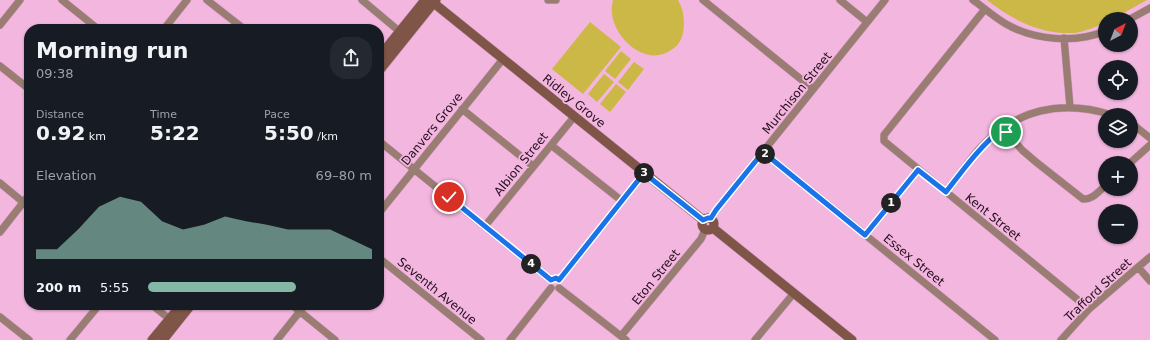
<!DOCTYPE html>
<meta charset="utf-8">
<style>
body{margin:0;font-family:"DejaVu Sans",sans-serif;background:#242831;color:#f1f3f6;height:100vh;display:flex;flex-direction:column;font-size:15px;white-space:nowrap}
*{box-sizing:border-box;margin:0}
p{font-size:13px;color:#9ea1a6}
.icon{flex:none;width:22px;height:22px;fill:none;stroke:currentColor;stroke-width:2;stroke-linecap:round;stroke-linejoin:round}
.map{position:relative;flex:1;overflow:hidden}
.panel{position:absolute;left:24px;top:24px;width:360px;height:286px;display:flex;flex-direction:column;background:#171b24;border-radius:16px;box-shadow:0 1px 3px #0004}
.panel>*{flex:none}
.needle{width:26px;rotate:42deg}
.buttons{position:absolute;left:1098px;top:12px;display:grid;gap:8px}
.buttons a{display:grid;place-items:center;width:40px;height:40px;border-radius:50%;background:#171b24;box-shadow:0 1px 3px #0004;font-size:20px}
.pin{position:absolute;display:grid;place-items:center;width:34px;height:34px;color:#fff;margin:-17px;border:2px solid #fff;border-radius:50%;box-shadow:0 1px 4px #0007}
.km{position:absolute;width:20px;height:20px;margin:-10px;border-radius:50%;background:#222;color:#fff;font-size:11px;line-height:20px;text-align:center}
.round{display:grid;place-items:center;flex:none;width:42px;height:42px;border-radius:16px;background:#242831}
.headline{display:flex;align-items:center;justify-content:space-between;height:68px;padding:0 12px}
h1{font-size:22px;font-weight:600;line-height:30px}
.figures{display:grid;grid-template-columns:repeat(3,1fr);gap:6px;height:68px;padding:4px 12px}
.figures div{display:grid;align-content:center}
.figures b{font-size:20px;font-weight:600}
.figures small{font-size:11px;font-weight:400}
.figures p{font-size:11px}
.chart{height:112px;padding:8px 12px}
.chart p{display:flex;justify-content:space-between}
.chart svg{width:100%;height:72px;margin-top:4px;fill:#85b7a6;opacity:.7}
ul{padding:0 12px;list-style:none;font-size:13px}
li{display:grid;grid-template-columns:64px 48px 1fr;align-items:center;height:30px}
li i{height:10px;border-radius:5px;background:#85b7a6}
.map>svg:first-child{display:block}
</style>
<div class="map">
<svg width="1150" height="340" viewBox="0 0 1150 340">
<rect width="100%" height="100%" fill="#f3b6df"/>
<!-- green -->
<path fill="#ccb846" d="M 613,0 L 678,0 C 684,10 685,21 683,33 C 681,41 678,46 671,50 C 643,70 604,30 613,0 Z
M 987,0 L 1147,0 L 1113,19 L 1105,19 L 1105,23 C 1095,27 1086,31 1075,33 C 1071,33 1067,33 1063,33 C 1034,31 1010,18 987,0 Z
M 590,22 L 621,47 L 583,94 L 552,69 Z
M 621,51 L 631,59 L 615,79 L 605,71 Z
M 634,62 L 644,69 L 628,90 L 618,82 Z
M 604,74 L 614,82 L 597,102 L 588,94 Z
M 616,84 L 626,92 L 610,112 L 600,104 Z"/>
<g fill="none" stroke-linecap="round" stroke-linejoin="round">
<!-- street casing -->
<g stroke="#ce98bc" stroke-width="8">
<path id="street" d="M 62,0 L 98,29
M 207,0 L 244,29
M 362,0 L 399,31
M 548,0 L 556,0
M 703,0 L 813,89
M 840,0 L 867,22
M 973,0 C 984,8 994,17 1006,24 C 1034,40 1075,44 1105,31
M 985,9 L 884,135 L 884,141 L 1089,309
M 1130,19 L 1150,8
M 0,25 L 20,0
M 164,29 L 187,0
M 1064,38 L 1070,107
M 0,66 L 29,89
M 462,109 L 533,166
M 1131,123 L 1150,138
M 1003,128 L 1022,150 L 1036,162 L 1083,199 C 1092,200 1098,192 1105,186
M 379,141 L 551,280
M 551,145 L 622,201
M 763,152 L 995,340
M 1130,163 L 1150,145
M 0,183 L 29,207
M 946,192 C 957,178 967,163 979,149 C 1015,109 1062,99 1112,115
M 379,213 L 503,59
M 711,218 L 716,210 L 885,0
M 485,226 L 574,117
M 0,232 L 29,195
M 865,235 L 918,170
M 379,258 L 481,340
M 1138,267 L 1150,281
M 559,280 L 644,173
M 559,288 L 626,340
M 152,305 L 172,321
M 292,305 L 335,340
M 0,317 L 29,340
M 621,336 L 701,239 L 705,230
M 70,340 L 99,305
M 277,340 L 305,305
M 510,340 L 551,288
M 755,340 L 794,293
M 1061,340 L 1089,309 L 1150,257"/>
</g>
<!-- secondary casing -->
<g stroke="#ce98bc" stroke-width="10">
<path id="secondary" d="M 430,0 L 703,220
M 379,57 L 425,0
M 379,71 L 436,0
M702 224a6 6 0 1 1 12 0a6 6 0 1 1-12 0Z
M 713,228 L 852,340
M 152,340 L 181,305
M 163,340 L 191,305"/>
</g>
<!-- street -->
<use href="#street" stroke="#997c72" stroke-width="7"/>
<!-- secondary -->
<use href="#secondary" stroke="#7e5547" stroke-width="9"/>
</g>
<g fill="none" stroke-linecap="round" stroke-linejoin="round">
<!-- route casing -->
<g stroke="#fff" stroke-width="8">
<path id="route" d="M 449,197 L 551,280 L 556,278 L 559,280 L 644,173 L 703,220 L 708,218 L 711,218 L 716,210 L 763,152 L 865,235 L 918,170 L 946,192 C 963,170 980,146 1003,128 L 1006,132"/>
</g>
<!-- route -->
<use href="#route" stroke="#1a73e8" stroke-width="5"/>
</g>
<g text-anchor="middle" stroke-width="3.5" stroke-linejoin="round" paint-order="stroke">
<!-- street labels -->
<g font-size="12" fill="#230e1d" stroke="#f3b6df">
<text transform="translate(797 93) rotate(-51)" y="4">Murchison Street</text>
<text transform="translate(574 101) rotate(39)" y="4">Ridley Grove</text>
<text transform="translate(432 129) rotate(-51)" y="4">Danvers Grove</text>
<text transform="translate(521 164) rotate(-51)" y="4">Albion Street</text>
<text transform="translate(993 217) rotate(39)" y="4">Kent Street</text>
<text transform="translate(914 260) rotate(39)" y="4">Essex Street</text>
<text transform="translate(656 277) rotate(-51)" y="4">Eton Street</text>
<text transform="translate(1098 290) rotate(-43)" y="4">Trafford Street</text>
<text transform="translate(437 291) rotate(39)" y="4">Seventh Avenue</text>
</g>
</g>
</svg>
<div class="buttons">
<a><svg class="needle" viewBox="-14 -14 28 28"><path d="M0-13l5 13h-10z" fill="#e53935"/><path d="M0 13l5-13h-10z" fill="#9ea1a6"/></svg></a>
<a><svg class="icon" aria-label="locate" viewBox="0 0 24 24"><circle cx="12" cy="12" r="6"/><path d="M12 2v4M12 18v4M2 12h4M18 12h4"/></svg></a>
<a><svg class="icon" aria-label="layers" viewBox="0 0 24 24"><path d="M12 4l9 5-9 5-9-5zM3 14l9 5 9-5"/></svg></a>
<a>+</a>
<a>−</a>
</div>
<div class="pin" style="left:1006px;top:132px;background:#1e9e55"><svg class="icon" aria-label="arrive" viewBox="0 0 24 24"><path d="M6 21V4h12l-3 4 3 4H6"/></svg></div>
<div class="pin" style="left:449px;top:197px;background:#d93025"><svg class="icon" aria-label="check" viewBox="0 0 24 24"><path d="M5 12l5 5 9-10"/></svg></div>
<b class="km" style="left:891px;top:203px">1</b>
<b class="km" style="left:765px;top:154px">2</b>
<b class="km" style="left:644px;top:173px">3</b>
<b class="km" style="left:531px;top:264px">4</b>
<section class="panel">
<div class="headline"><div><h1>Morning run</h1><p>09:38</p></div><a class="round"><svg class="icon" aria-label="share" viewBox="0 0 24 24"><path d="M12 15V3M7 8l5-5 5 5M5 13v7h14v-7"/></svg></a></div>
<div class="figures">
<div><p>Distance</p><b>0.92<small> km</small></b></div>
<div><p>Time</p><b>5:22</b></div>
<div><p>Pace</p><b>5:50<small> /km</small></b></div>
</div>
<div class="chart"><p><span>Elevation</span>69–80 m</p>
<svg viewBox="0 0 160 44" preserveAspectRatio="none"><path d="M0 44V38L10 38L20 26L30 12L40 6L50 9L60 21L70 26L80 23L90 18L100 21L110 23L120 26L130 26L140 26L150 32L160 38V44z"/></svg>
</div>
<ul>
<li><b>200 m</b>5:55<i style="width:66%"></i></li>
</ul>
</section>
</div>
